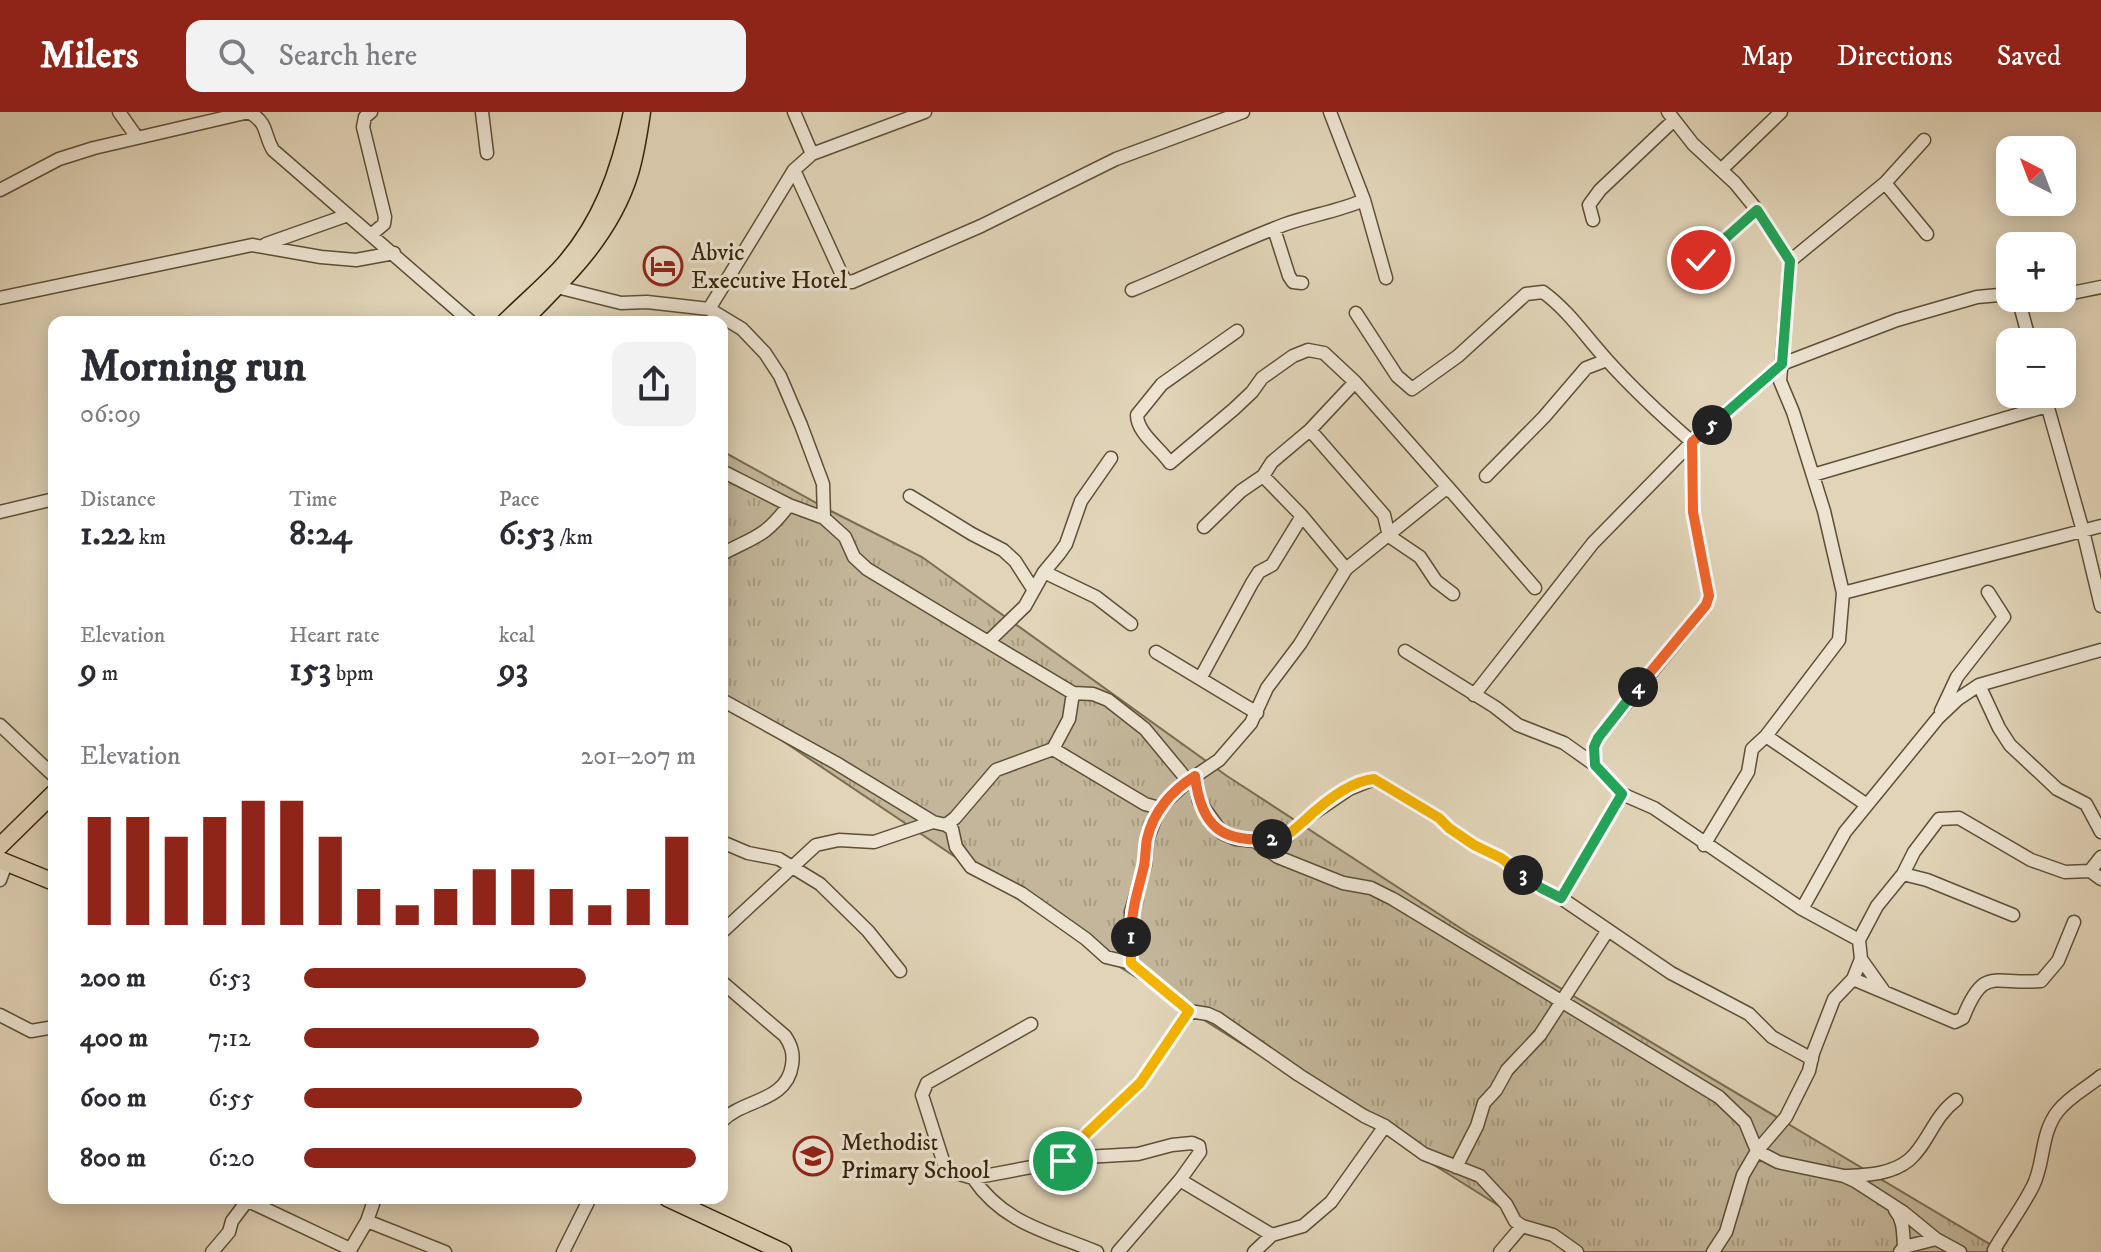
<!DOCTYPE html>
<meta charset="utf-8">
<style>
body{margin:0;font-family:"IM FELL DW Pica",serif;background:#f2f2f3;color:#2b2b33;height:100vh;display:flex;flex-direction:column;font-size:30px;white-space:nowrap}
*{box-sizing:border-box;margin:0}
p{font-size:26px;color:#7c7c81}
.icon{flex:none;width:44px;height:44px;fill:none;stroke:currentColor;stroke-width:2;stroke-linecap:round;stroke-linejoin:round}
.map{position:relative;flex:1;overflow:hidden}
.drawer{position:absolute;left:48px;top:204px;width:680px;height:888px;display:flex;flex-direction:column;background:#fff;border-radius:16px;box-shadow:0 4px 20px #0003}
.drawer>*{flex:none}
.needle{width:52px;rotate:318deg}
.controls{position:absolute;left:1996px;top:24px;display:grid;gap:16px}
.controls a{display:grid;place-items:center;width:80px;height:80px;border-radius:16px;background:#fff;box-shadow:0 4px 20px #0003;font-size:40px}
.pin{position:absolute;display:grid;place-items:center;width:68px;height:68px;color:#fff;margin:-34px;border:4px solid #fff;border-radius:50%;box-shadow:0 2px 8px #0007}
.km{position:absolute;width:40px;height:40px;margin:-20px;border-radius:50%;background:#222;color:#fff;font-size:22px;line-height:40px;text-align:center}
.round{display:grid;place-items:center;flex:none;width:84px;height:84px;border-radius:16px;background:#f2f2f3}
.summary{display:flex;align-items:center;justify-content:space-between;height:136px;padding:0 32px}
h1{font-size:44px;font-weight:700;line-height:60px}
.figures{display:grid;grid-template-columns:repeat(3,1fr);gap:12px;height:136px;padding:8px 32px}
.figures div{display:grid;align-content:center}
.figures b{font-size:34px;font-weight:700}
.figures small{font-size:22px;font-weight:400}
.figures p{font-size:22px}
.chart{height:224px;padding:16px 32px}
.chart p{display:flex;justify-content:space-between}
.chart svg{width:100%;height:144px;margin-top:8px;stroke:#8f2418;stroke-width:6}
ul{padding:0 32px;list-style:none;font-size:26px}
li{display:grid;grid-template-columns:128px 96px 1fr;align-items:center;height:60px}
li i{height:20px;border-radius:10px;background:#8f2418}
header{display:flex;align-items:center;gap:48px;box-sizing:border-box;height:112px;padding:0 40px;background:#8f2418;color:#fff}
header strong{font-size:38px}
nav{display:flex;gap:44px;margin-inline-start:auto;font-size:28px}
.search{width:560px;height:72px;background:#f2f2f3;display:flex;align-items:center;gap:20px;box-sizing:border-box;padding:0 28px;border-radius:16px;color:#7c7c81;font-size:30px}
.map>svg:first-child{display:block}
</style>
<header>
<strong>Milers</strong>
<div class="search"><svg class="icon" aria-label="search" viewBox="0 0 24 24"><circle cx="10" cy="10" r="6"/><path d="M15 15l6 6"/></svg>Search here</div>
<nav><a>Map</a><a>Directions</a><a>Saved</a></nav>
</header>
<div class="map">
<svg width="2101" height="1140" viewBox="0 0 2101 1140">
<defs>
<pattern id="grass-tufts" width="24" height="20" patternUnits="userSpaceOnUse" patternTransform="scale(2)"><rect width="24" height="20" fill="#c3b69a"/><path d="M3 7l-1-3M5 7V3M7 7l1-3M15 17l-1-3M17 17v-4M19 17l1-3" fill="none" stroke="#a89c83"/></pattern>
</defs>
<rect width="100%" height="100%" fill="#e1d4b8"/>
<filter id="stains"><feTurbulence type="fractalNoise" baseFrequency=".0025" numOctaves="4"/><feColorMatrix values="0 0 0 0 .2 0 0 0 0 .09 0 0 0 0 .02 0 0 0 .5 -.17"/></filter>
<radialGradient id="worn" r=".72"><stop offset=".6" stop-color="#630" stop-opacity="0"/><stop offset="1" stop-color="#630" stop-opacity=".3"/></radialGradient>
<!-- grass -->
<path fill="url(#grass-tufts)" stroke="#7b6c52" stroke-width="2" d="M 722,339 L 831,399 L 922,445 L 1227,664 L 1468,821 L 2003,1140 L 1575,1140 L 1558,1131 L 1104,845 L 765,617 L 722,593 Z"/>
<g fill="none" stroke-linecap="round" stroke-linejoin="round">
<!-- minor casing -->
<g stroke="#5e4f36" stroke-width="15">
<path id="minor" d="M 119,0 L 136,24
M 249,0 C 269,12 263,21 273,38 L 471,210
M 371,0 L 365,5 L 363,15 L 385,105 L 384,112 L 372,122
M 482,0 L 487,41
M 794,0 L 812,42 L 794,58 L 842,163 L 846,169 L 852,170 L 981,114 L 1116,47 L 1243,0
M 1668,0 L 1693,32 L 1735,71 L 1757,98 L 1790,149 L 1780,269 L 1793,300 L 1824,399 L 1843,481 L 1839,528 L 1766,624 L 1752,637 L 1748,660 L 1704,733
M 812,42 L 925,0
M 1722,57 L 1781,0
M 1885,71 L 1924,28
M 0,78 L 59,47 L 94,36 L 249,0
M 1364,88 L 1386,166
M 1593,108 L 1589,93 L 1600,78 L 1674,8
M 1274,117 L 1289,164 L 1293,170 L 1302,171
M 266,132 L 348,103
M 1701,148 L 1757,98
M 1790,149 L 1885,71 L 1927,122
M 557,175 L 621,191 L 647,190 L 709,197 L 742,217 L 765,241 L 780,264 L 801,313 L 823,372 L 824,406
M 1132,178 C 1184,157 1234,131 1286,112 C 1312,103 1339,99 1364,88 L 1330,0
M 2062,183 L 2101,175
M 0,186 L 252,133 L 321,145 L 356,148 L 394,141
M 2018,186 L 2030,230
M 2031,186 L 2044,186
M 709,197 L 794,58
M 1356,201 L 1397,264 L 1412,277 L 1458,244 L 1526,182 L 1543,180 C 1569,199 1585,224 1607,248 C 1633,277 1662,304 1692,330 L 1693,400 L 1709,484 L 1706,493 L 1598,626 L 1594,635 L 1595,653
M 1237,219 L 1162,272 L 1137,303 C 1137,321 1160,336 1170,351 L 1234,297 L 1252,280 L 1262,266 L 1293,244 L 1308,238 L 1324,241 L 1355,270 L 1452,380
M 2044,282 L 2083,419 L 2101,494
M 1310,318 L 1384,403 L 1389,424 L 1420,445 L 1436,469 L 1453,482
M 722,359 L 789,393 L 824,406 L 845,425 L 854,445 L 867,457 L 1073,581 L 1093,582 L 1108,588 L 1145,617 L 1188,669
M 1813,363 L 2047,294
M 1263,364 L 1302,404 L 1346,457
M 1486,364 L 1544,305 L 1586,256 L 1607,248
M 910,384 L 972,422 L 1003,438 L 1015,449 L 1033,477
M 0,400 L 54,387
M 1204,415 L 1241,379 L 1263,364 L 1272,350 L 1310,318 L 1355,270
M 722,442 C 756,424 765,425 789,393
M 1044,460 L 1096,485 L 1131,512
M 1843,481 L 2101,414
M 989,529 L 1025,494 L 1044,460 L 1059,442 L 1066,432 L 1081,389 L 1111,346
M 1405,539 L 1495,595 L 1518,613 L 1564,631 L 1595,653 L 1622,682 L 1654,696 L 1802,797 L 1859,828
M 1156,540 L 1257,601
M 1201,565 L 1252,471 L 1259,460 L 1272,453 L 1302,404
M 1979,573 L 1999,616 L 2010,633 L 2057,677 L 2086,692 L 2101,720
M 1474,583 L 1593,431 L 1692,330 L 1782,252 L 1897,208 L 1977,185 L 2010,182
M 722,588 L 836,651 L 933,710
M 1941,599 L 1957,565 L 2004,505 L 1988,480
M 0,613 L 54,664
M 1766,624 L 1867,693
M 1053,637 L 1145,692 L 1159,696
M 1195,664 L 1199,689 L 1222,721 L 1236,727 L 1255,729 L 1278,745 L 1343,771 L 1371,776 L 1393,787 L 1719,985 L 1745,1010 L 1757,1039 L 1778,1050 L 1844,1064 L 1855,1069 L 1903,1100 L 1936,1127 L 1960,1140
M 946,713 L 955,706 L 996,658 L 1053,637 L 1069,607 L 1073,581
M 1255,729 L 1286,725 L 1308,705 L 1349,677 L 1374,667 L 1439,706 L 1449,716 L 1474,733 L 1501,746 L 1541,776 L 1561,786 L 1671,861 L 1749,902 L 1772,925 L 1812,947
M 722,730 L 748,741 L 779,747 L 820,772 L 868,819 L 900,859
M 2090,759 L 2101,745
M 1903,762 L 1927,768 L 2013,803
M 0,768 L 6,752
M 1561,786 L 1622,682
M 1802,797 L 1845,720 L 1938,606 L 1958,587 L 1979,573 L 2101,538
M 722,820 L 816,733 L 839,728 L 874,730 L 933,710 L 946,713 L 952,717 L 956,735 L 971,755 L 1021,781 L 1086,827 L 1106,845 L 1131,851 L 1189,899 L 1208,902 L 1217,906 L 1299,963 L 1364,1004 L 1385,1014 L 1424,1042 L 1480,1064 L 1506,1092 L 1515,1109 L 1522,1114 L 1553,1123 L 1577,1140
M 1861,847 L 1883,878
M 1131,851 L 1131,800 L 1145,753 L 1147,729 L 1159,696 L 1188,669 L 1219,648 L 1251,611 L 1267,576 L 1300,532 L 1346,457 L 1445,377 L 1452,380 L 1535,476
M 1853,867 L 1955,910 L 1963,906 C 1984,853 1993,873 2041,869 L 2058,849 L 2074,810
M 722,870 L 785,924 C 791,933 794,941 792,953 C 787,990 743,987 722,1009
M 0,903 L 31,919 L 54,915
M 1031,912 L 927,971 L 922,983 L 946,1058 L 973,1066 L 1085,1045 L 1138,1042 L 1172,1033 L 1192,1031 L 1199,1034 L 1200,1040 L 1180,1068 L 1118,1140
M 1063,1049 L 1087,1021 L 1140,971 L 1189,899
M 1456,1055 L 1477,1014 L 1484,991 L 1496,978 L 1507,958 L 1540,923 L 1608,818
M 1847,1064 C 1868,1063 1892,1062 1909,1048 C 1928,1032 1933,1005 1956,988
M 973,1066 C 1004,1112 1049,1120 1097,1140
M 1180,1068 L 1272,1123
M 242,1086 L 350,1137
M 1895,1098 C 1904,1108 1903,1121 1904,1135 L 1900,1140
M 367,1109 L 445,1140
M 1904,1135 L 1936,1127
M 212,1140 L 229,1120 L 232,1109 L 247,1089
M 349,1140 L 367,1109 L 375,1086
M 563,1140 L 590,1086
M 1254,1140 L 1272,1123 L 1303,1114 L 1331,1090 L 1385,1014
M 1500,1140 L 1522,1114
M 1713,1140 L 1726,1120 L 1743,1063 L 1757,1039 L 1786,1005 L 1809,959 L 1813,941 L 1834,887 L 1853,867 L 1861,847 L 1859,828 L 1877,794 L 1903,762 L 1914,740 L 1939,707 L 1959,706 L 2031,748 L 2065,760 L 2090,759 L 2101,767
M 1996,1140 L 1994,1138 C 2006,1117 2022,1096 2033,1074 C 2045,1050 2040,1022 2058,999 C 2070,984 2087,976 2101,964"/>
</g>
<!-- major casing -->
<g stroke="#33230a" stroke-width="19">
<path id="major" d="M 505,210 C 523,192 542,176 559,158 C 601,113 620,58 632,0
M 522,210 C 566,166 611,123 630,61 C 636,41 639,20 642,0
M 0,734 L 54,681
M 0,748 L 54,770
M 667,1086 L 783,1140"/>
</g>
<!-- minor -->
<use href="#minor" stroke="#ece3d1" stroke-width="12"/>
<!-- major -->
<use href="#major" stroke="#e1d4b8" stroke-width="16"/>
</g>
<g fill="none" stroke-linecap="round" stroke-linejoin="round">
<!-- split-1 casing -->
<g stroke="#fff" stroke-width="16">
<path id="split-1" d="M 1063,1049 L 1087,1021 L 1140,971 L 1189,899 L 1131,851 L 1131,825"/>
</g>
<!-- split-2 casing -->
<g stroke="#fff" stroke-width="16">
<path id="split-2" d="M 1131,825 C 1131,800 1137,782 1143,758 C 1146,748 1145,737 1147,727 C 1153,700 1172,678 1195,664 C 1201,716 1223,731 1272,727"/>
</g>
<!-- split-3 casing -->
<g stroke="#fff" stroke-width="16">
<path id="split-3" d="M 1272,727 C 1288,726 1293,718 1304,709 C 1321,693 1350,669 1374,667 L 1439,706 L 1449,716 L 1474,733 L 1501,746 L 1523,763"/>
</g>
<!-- split-4 casing -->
<g stroke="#fff" stroke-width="16">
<path id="split-4" d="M 1523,763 L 1541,776 L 1561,786 L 1622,682 L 1595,653 L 1594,635 L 1598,626 L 1638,575"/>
</g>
<!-- split-5 casing -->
<g stroke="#fff" stroke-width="16">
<path id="split-5" d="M 1638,575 L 1706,493 L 1709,484 L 1693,400 L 1692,330 L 1712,313"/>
</g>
<!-- split-6 casing -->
<g stroke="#fff" stroke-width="16">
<path id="split-6" d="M 1701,148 L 1757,98 L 1790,149 L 1782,252 L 1712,313"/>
</g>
<!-- split-1 -->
<use href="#split-1" stroke="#f5b400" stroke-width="10"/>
<!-- split-2 -->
<use href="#split-2" stroke="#f0652b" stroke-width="10"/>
<!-- split-3 -->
<use href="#split-3" stroke="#f5b400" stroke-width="10"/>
<!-- split-4 -->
<use href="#split-4" stroke="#22a559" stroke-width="10"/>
<!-- split-5 -->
<use href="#split-5" stroke="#f0652b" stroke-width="10"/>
<!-- split-6 -->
<use href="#split-6" stroke="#22a559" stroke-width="10"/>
</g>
<!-- icons -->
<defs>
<g id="hotel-ring" transform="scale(2)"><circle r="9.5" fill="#ece3d1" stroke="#8f2418" stroke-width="1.5"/><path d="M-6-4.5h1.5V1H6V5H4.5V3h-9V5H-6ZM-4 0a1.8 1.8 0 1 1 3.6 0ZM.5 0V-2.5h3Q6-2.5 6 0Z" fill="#8f2418"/></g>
<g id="school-ring" transform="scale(2)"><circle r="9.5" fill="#ece3d1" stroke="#8f2418" stroke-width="1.5"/><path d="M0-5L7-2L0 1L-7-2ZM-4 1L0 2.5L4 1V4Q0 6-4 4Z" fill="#8f2418"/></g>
</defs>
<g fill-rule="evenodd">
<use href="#hotel-ring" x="663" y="154"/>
<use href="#school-ring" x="813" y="1044"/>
</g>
<g text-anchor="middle" stroke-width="6" stroke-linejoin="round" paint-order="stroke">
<!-- poi labels -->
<g font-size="24" fill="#33230a" stroke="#ece3d1" text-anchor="start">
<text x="691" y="148">Abvic<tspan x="691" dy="28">Executive Hotel</tspan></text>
<text x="841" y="1038">Methodist<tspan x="841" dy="28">Primary School</tspan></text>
</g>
</g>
<rect width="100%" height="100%" filter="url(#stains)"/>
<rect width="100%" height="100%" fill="url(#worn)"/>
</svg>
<div class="controls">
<a><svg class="needle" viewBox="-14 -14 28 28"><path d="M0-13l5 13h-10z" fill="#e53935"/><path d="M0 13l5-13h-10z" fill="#7c7c81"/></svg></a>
<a>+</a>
<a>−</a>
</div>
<div class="pin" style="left:1063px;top:1049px;background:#1e9e55"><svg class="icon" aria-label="arrive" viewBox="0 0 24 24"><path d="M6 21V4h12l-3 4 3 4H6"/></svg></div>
<div class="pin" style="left:1701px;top:148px;background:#d93025"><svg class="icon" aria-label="check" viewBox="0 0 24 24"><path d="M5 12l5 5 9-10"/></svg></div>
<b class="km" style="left:1131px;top:825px">1</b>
<b class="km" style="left:1272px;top:727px">2</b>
<b class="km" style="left:1523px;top:763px">3</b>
<b class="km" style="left:1638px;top:575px">4</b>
<b class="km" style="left:1712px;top:313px">5</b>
<section class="drawer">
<div class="summary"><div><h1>Morning run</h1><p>06:09</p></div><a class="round"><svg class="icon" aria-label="share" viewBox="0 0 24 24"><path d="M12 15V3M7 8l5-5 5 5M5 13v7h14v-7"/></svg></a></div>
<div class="figures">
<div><p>Distance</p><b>1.22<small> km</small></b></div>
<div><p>Time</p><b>8:24</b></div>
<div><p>Pace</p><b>6:53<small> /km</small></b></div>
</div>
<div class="figures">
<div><p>Elevation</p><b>9<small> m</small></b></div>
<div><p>Heart rate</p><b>153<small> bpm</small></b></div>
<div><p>kcal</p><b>93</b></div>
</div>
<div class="chart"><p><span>Elevation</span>201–207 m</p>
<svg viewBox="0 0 160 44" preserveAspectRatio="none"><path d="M5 44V11M15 44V11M25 44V17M35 44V11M45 44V6M55 44V6M65 44V17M75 44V33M85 44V38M95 44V33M105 44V27M115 44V27M125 44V33M135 44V38M145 44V33M155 44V17"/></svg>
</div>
<ul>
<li><b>200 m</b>6:53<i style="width:72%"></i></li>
<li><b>400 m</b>7:12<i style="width:60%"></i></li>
<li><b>600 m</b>6:55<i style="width:71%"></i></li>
<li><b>800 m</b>6:20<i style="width:100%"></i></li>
</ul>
</section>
</div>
